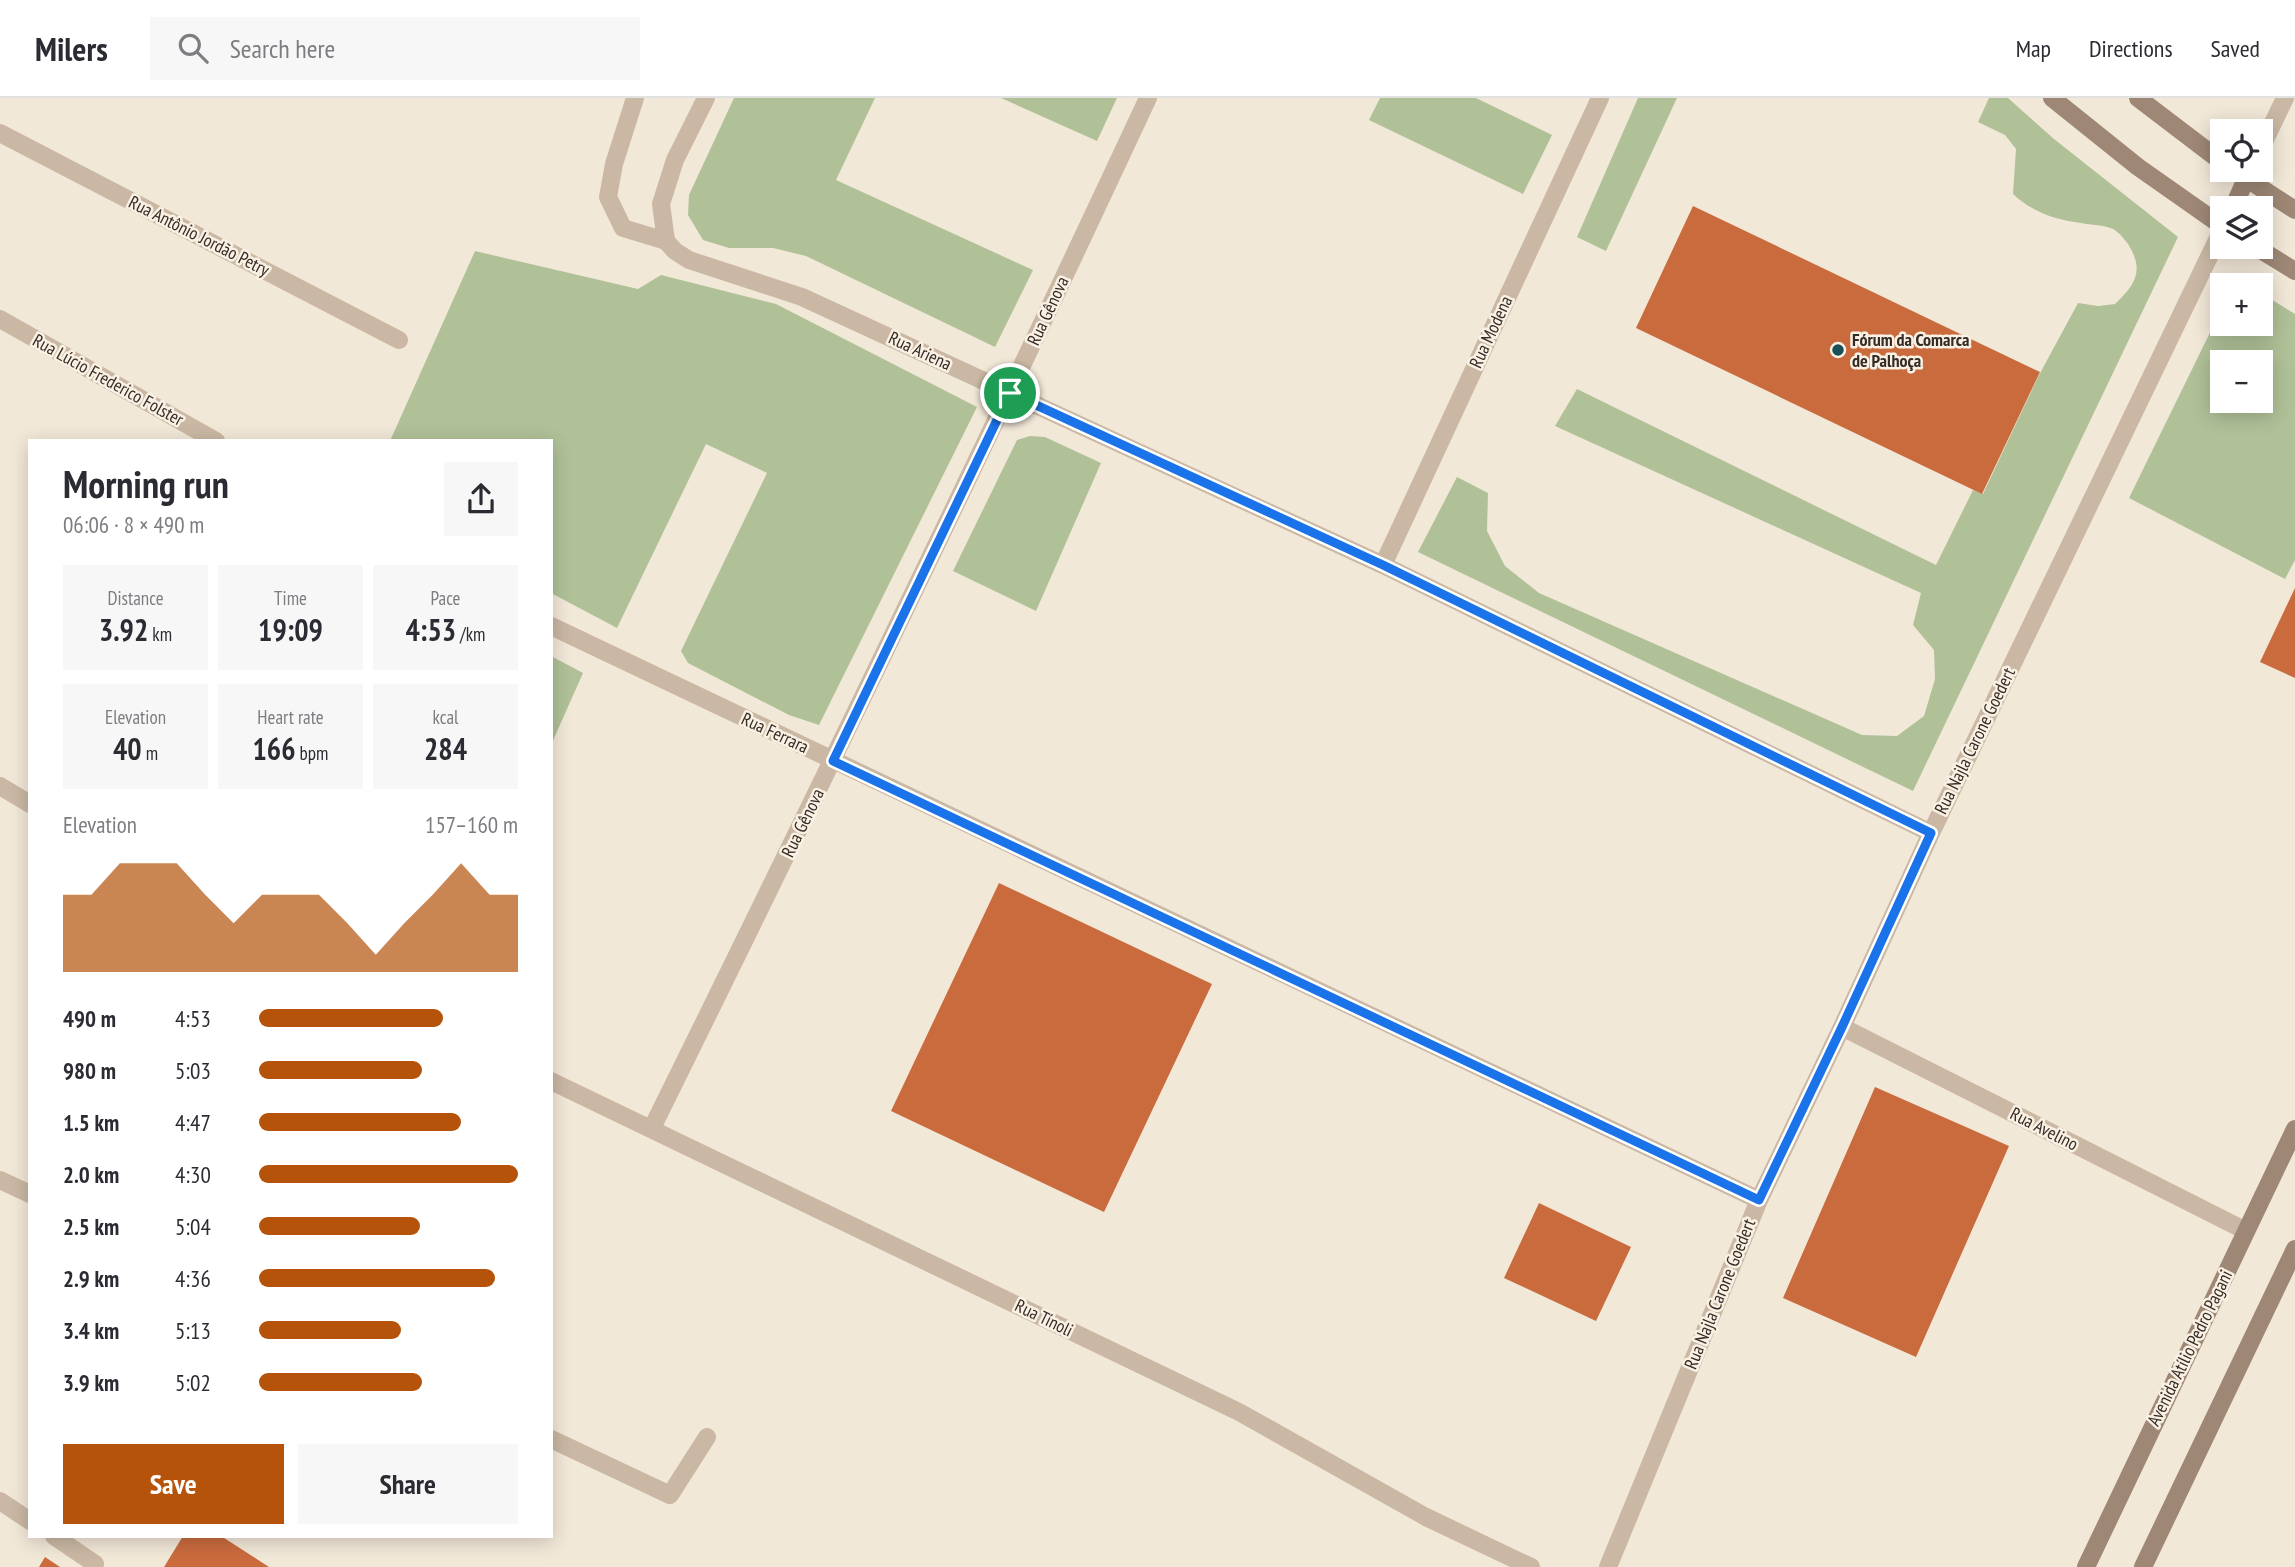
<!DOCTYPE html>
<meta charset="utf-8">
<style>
body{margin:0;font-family:"PT Sans Narrow",sans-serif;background:#f7f7f7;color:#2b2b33;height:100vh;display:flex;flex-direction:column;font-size:26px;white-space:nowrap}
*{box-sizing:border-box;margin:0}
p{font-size:23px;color:#7c7c81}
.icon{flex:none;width:38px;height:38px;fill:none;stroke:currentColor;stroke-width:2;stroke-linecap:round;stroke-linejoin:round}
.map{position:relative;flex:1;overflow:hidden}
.panel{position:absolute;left:28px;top:341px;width:525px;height:1099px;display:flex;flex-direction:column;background:#fff;border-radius:0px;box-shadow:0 4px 18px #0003}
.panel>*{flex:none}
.controls{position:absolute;left:2210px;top:21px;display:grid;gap:14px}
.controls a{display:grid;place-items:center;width:63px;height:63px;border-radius:0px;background:#fff;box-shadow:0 4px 18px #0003;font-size:35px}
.pin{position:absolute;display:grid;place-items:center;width:60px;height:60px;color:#fff;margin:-30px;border:4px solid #fff;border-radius:50%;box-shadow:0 2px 7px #0007}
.round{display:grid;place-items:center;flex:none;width:74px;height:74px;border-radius:0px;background:#f7f7f7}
.head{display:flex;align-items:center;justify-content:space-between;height:119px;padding:0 35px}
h1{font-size:38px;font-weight:800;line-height:52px}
.metrics{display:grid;grid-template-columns:repeat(3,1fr);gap:10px;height:119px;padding:7px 35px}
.metrics div{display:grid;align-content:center;border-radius:0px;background:#f7f7f7;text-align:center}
.metrics b{font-size:30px;font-weight:800}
.metrics small{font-size:19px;font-weight:400}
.metrics p{font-size:19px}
.chart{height:196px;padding:14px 35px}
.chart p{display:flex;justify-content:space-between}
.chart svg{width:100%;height:126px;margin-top:7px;fill:#b45309;opacity:.7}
.action{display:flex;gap:14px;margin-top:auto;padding:14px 35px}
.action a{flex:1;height:80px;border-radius:0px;background:#b45309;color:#fff;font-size:28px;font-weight:800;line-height:80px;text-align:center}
.action a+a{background:#f7f7f7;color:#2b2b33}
ul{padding:0 35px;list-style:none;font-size:23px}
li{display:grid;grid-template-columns:112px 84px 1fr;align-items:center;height:52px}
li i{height:18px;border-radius:9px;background:#b45309}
header{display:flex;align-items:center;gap:42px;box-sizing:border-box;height:98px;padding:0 35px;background:#fff;border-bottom:2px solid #e1e1e2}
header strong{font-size:33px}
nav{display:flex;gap:38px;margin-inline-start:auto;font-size:24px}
.search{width:490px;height:63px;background:#f7f7f7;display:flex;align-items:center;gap:18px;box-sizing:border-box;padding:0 24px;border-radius:0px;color:#7c7c81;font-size:26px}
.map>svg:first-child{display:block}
</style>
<header>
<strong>Milers</strong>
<div class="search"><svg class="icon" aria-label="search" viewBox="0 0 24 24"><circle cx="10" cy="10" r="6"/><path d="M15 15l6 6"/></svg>Search here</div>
<nav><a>Map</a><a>Directions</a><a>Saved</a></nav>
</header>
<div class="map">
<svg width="2295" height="1469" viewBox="0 0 2295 1469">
<rect width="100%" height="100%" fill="#f2e8d8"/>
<!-- green -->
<path fill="#b0c198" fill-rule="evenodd" d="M 734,0 L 875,0 L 836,82 L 1033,172 L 995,249 L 806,158 L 773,150 L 729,150 L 703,142 L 688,117 L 689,97 Z
M 1001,0 L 1117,0 L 1097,43 Z
M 1380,0 L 1476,0 L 1552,37 L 1523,96 L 1369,22 Z
M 1638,0 L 1677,0 L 1606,153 L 1577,139 Z
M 1989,0 L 2008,0 L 2054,41 L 2178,139 L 1913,693 L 1418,454 L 1457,379 L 1488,395 L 1487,433 L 1505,468 L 1539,495 L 1862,637 L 1897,638 L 1924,618 L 1935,581 L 1934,552 L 1913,527 L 1921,495 L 1555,328 L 1577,291 L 1936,467 L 1973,392 L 1983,396 L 2038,279 L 2078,205 L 2098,208 L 2115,206 C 2135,187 2145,173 2128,146 C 2124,141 2119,134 2113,131 C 2105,127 2091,127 2081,125 C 2056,122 2032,114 2013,96 L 2016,51 L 2005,37 L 1978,24 Z
M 475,153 L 638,191 L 661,177 L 776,206 L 977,309 L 819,627 L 789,617 L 688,565 L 681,553 L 767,375 L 706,346 L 617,530 L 551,495 L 551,343 L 390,343 Z
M 2261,195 L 2295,216 L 2295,462 L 2285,481 L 2129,400 L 2222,210 L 2222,226 L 2261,226 ZM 2261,264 L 2261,303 L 2222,303 L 2222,264 Z
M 1030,338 L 1045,339 L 1101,365 L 1036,513 L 953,473 L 1017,342 Z
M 551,558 L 583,575 L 551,647 Z"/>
<!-- building -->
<path fill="#ca6b3e" d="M 1693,108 L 2040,274 L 1982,396 L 1636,230 Z
M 2295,490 L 2295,580 L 2260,564 Z
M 999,785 L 1212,886 L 1104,1114 L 891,1013 Z
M 1875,989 L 2009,1048 L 1916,1259 L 1783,1200 Z
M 1539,1105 L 1631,1149 L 1596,1223 L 1504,1180 Z
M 183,1438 L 221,1438 L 269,1469 L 164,1469 Z
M 45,1459 L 60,1469 L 39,1469 Z"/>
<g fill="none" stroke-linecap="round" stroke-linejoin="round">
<!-- lane -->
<path stroke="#cab8a4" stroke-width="18" d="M 635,0 L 614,66 L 608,99 L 623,130 L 666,143
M 0,1082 L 30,1096
M 551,1341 L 670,1397 L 707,1339
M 0,1403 L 30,1423
M 54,1438 L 95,1466"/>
<!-- street -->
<path stroke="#cab8a4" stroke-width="18" d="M 706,0 L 675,62 L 661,106 L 666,143 L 675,153 L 689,162 L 802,199 L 1010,295 L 1383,467 L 1931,735
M 0,35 L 399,242
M 2261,50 L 2285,0
M 0,221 L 216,343
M 1383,467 L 1600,0
M 551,528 L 1759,1102
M 0,688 L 30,706
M 1842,929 L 2246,1133
M 551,983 L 1239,1314 L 1426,1419 L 1531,1469
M 652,1030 C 821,688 987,345 1148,0
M 1608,1469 L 1759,1102 L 1842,929 L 1931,735 L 2222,132"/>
<!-- secondary -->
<path stroke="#9e8775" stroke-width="18" d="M 2052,0 L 2138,69 L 2222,128
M 2138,0 L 2222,64
M 2233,72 L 2295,112
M 2233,110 L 2246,81
M 2256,149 L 2295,173
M 2086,1469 L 2295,1031
M 2143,1469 L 2295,1151"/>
</g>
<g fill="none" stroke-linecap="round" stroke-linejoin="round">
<!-- route casing -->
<g stroke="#fff" stroke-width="14">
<path id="route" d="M 1010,295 L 1383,467 L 1931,735 L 1842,929 L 1759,1102 L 833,663 Z"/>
</g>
<!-- route -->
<use href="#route" stroke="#1a73e8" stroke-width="9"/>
</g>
<!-- markers -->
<circle fill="#1a4f57" stroke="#faf1e4" stroke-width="2.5" cx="1838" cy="252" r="7"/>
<g text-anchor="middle" stroke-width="5" stroke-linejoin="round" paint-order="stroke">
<!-- street labels -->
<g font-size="18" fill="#352c26" stroke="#faf1e4">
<text transform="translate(199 138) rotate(27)" y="6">Rua Antônio Jordão Petry</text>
<text transform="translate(1048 213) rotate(-65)" y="6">Rua Gênova</text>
<text transform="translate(1491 234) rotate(-65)" y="6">Rua Modena</text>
<text transform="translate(920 253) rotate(25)" y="6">Rua Ariena</text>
<text transform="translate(108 282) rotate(29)" y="6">Rua Lúcio Frederico Folster</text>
<text transform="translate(775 635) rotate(25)" y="6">Rua Ferrara</text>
<text transform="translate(1975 643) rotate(-64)" y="6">Rua Najla Carone Goedert</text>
<text transform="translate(803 725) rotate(-64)" y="6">Rua Gênova</text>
<text transform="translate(2044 1031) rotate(27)" y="6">Rua Avelino</text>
<text transform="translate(1720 1196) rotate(-68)" y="6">Rua Najla Carone Goedert</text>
<text transform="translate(1044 1220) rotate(26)" y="6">Rua Tínoli</text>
<text transform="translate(2190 1250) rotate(-64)" y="6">Avenida Atílio Pedro Pagani</text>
</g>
<!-- poi labels -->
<g font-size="18" font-weight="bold" fill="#352c26" stroke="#faf1e4" text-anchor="start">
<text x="1852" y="248">Fórum da Comarca<tspan x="1852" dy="21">de Palhoça</tspan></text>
</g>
</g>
</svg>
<div class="controls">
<a><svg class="icon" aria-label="locate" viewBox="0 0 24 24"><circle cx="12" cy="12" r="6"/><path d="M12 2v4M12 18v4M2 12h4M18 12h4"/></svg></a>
<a><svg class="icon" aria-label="layers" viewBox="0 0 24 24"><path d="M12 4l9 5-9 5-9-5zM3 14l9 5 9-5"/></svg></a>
<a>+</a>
<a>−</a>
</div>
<div class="pin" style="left:1010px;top:295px;background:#1e9e55"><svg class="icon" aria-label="arrive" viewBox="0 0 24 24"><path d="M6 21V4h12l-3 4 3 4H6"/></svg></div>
<section class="panel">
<div class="head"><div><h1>Morning run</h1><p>06:06 · 8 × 490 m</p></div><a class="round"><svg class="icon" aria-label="share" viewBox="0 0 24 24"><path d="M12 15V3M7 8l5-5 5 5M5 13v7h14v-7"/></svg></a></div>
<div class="metrics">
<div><p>Distance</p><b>3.92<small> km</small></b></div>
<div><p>Time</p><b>19:09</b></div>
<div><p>Pace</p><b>4:53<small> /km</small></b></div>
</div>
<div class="metrics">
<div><p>Elevation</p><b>40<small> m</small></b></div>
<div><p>Heart rate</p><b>166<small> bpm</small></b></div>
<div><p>kcal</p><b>284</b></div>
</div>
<div class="chart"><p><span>Elevation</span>157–160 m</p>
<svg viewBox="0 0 160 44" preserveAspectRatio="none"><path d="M0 44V17L10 17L20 6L30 6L40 6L50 17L60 27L70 17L80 17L90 17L100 27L110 38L120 27L130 17L140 6L150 17L160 17V44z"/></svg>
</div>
<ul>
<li><b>490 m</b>4:53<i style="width:71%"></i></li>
<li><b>980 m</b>5:03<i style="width:63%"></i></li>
<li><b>1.5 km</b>4:47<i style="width:78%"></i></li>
<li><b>2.0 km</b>4:30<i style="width:100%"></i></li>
<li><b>2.5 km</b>5:04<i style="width:62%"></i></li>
<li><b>2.9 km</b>4:36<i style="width:91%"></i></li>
<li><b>3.4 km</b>5:13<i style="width:55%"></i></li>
<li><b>3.9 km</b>5:02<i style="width:63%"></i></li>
</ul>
<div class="action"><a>Save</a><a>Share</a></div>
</section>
</div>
